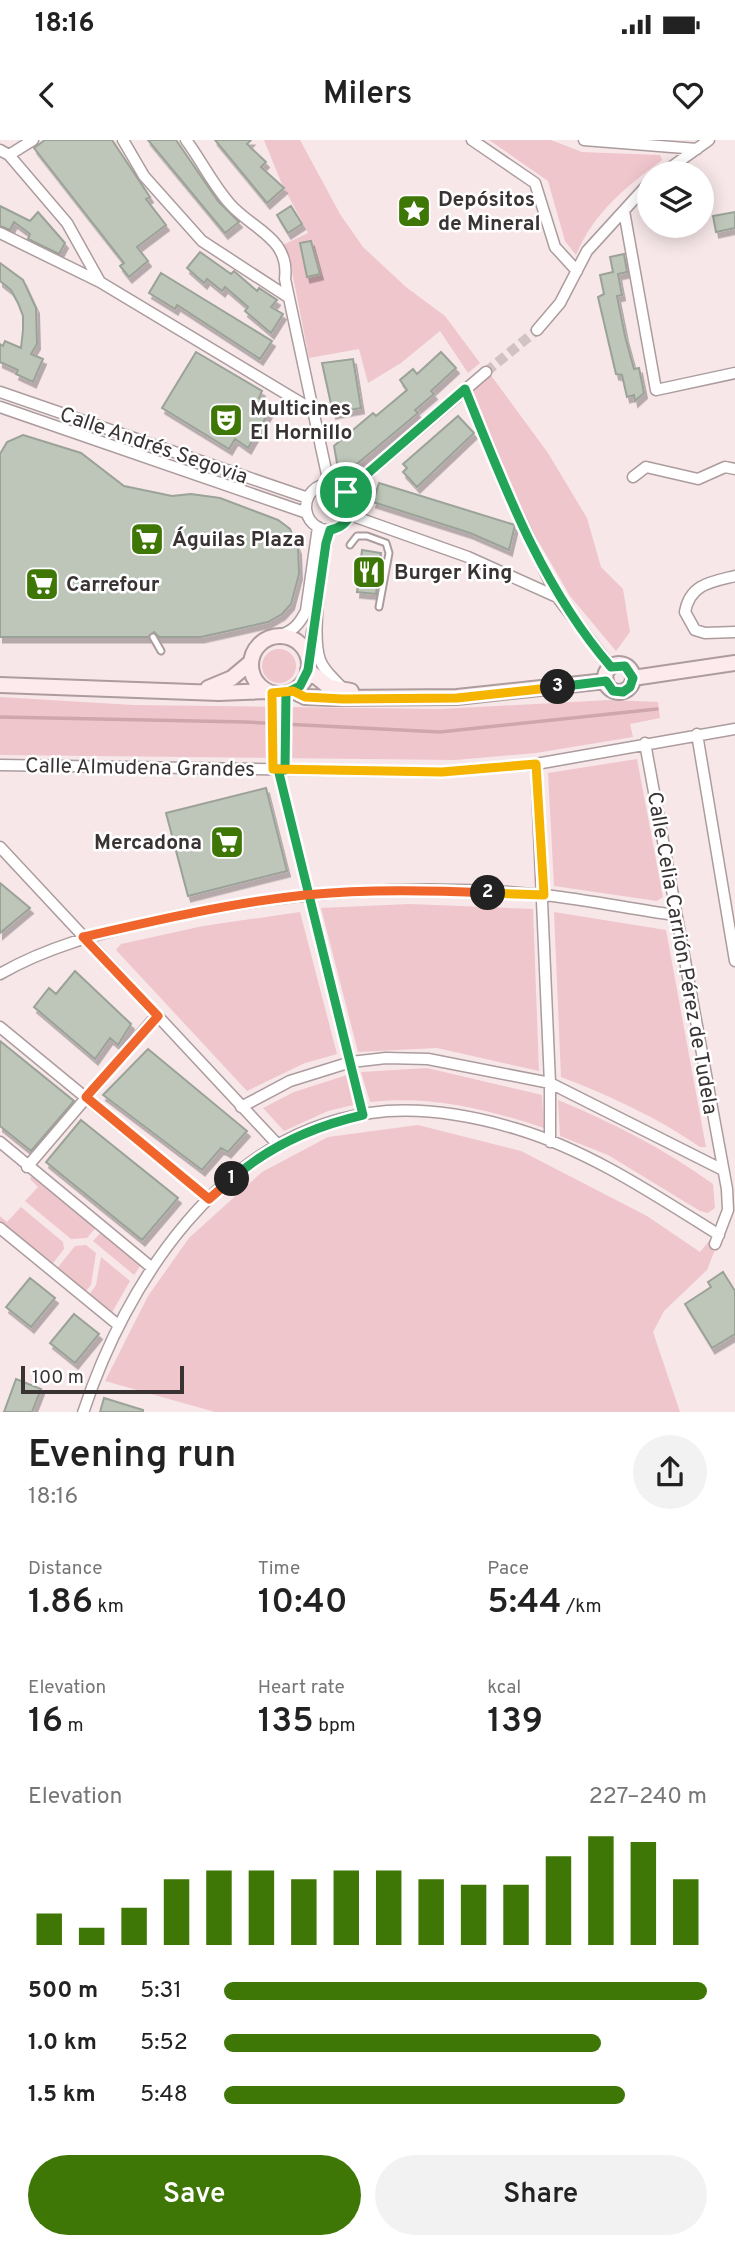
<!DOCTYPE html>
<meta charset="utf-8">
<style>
body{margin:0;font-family:Overpass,sans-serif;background:#f2f2f2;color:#222;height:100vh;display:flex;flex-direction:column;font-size:26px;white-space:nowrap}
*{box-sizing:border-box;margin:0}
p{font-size:23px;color:#767676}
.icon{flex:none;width:38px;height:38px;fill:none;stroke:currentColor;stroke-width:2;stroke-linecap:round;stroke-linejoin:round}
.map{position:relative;height:1272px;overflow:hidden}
.drawer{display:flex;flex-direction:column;background:#fff;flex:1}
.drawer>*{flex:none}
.fabs{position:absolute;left:637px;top:21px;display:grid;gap:14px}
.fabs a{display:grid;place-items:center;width:77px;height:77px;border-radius:50%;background:#fff;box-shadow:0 4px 18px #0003;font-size:35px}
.scale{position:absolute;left:21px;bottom:18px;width:163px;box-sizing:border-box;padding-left:7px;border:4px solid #3a3334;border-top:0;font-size:19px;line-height:24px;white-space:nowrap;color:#3a3334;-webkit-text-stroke:5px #fff;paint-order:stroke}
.pin{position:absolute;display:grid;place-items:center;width:60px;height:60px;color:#fff;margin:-30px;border:4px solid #fff;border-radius:50%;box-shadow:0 2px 7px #0007}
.km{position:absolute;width:35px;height:35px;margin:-18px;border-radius:50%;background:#222;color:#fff;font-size:19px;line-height:35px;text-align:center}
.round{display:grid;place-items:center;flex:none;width:74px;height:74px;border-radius:37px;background:#f2f2f2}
.headline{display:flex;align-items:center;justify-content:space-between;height:119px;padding:0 28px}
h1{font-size:38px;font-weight:600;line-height:52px}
.metrics{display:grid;grid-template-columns:repeat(3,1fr);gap:10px;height:119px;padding:7px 28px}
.metrics div{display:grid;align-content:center}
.metrics b{font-size:35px;font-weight:600}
.metrics small{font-size:19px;font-weight:400}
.metrics p{font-size:19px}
.chart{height:196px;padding:14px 28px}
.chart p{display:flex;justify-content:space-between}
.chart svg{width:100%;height:126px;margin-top:7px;stroke:#3f7707;stroke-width:6}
.cta{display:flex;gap:14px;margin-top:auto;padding:14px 28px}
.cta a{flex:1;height:80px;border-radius:42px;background:#3f7707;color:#fff;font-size:28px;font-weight:600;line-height:80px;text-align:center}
.cta a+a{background:#f2f2f2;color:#222}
ul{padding:0 28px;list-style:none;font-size:23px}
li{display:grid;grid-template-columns:112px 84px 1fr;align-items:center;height:52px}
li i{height:18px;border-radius:9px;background:#3f7707}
.status{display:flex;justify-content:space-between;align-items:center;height:49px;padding:0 35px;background:#fff;direction:ltr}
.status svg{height:19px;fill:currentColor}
header{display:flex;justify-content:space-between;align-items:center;height:91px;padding:0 28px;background:#fff;font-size:32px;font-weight:600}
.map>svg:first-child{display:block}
</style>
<div class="status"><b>18:16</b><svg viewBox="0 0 49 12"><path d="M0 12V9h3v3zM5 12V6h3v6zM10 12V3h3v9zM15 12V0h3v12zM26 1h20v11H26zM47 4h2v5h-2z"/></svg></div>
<header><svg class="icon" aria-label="back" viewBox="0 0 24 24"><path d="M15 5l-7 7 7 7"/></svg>Milers<svg class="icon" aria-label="heart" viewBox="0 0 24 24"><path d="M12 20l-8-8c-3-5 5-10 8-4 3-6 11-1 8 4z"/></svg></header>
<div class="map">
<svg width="735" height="1273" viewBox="0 0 735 1273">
<defs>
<filter id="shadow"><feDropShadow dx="3" dy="5.5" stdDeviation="0" flood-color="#0004"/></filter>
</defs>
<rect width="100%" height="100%" fill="#f7e7e9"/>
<!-- green -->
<path fill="#efc6cb" d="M 264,0 L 300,0 L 340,74 L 363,107 L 406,147 L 445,176 L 480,223 L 468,233 L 440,191 L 401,223 L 368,243 L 359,209 L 309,218 L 289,116 L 283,105 L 308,93 L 281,42 Z
M 489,0 L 551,0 L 582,12 L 660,15 L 662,20 C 626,47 594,72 576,115 L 565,101 L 548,41 Z
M 490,234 L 548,313 L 587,378 L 601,427 L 623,449 L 630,492 L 616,511 L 570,456 L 526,380 L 505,338 L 472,249 Z
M262 526a17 17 0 1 1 34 0a17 17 0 1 1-34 0Z
M 0,557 L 133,565 L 440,569 L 610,560 L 658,562 L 660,578 L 630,584 L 633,597 L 536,613 L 455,620 L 0,615 Z
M 637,619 L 663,757 L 657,761 L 554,746 L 548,633 Z
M 409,764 L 533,769 L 539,931 L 437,908 L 358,912 L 321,768 Z
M 300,772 L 337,914 L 305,923 L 247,951 L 116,810 L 121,804 L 203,786 Z
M 554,772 L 666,790 L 706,1007 L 700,1007 C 658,978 609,955 561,937 Z
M 427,928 L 542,955 L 544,988 C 487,969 430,955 370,962 L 361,932 Z
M 347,935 L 353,965 L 328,971 L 284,991 L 263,968 L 294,952 Z
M 558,960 C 614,983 664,1009 713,1044 L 715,1068 L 708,1073 L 700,1071 L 608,1015 L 560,996 Z
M 418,985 L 521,1011 L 647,1076 L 700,1112 L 727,1079 L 707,1130 L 664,1171 L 653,1192 L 680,1272 L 215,1272 L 105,1241 L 148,1156 L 189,1098 L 262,1032 L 328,997 Z
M 34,1033 L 98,1085 L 87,1098 L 71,1099 L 25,1061 L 38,1047 L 30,1039 Z
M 21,1067 L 63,1102 L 64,1109 L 50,1127 L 0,1086 L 0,1076 L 7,1082 Z
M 104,1089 L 143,1122 L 134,1135 L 93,1101 Z
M 86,1105 L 96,1113 L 91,1145 L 83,1155 L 55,1131 L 75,1106 Z
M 101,1117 L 130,1141 L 110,1176 L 87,1158 L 96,1145 Z"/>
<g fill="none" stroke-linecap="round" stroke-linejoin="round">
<!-- stream -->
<path stroke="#cea6ab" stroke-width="3.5" d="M 0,577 L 246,582 L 440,592 L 657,569"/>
</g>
<!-- building -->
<path fill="#bec6ba" stroke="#9ba297" stroke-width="2" filter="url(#shadow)" d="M 45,0 L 112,0 L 150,57 L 146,59 L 166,85 L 137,107 L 148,121 L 129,137 L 120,126 L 124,123 L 34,8 Z
M 148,0 L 176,0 L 218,61 L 239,82 L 225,93 Z
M 215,0 L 251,0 L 247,4 L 266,22 L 261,27 L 284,48 L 267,63 Z
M 0,66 L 30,81 L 38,72 L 65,103 L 59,114 L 28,99 L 30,94 L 14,82 L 10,90 L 0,86 Z
M 291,66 L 302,84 L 288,93 L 277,75 Z
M 735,72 L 735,88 L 716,92 L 713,76 Z
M 311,101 L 320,134 L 307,137 L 300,103 Z
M 200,112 L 231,134 L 234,131 L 257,151 L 259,148 L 277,160 L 271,167 L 283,174 L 271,193 L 245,171 L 248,167 L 225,147 L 222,151 L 207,139 L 204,143 L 187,128 Z
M 624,114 L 627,132 L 618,134 L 622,155 L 617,156 L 625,196 L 634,229 L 639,228 L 644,253 L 635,261 L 634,255 L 627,257 L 622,235 L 616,234 L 598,157 L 604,154 L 600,135 L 613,132 L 610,117 Z
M 0,123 L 23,140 L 36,168 L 37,204 L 31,214 L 43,219 L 33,242 L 16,234 L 18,230 L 0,222 L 0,204 L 3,206 L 5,201 L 21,208 L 23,190 L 23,176 L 18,163 L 11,150 L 0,141 Z
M 161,133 L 272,201 L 260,219 L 177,165 L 175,169 L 149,153 Z
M 196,212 L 262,251 L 259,258 L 272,267 L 248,308 L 235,299 L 229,309 L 162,268 Z
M 441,212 L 456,228 L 431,251 L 434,254 L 415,270 L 418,273 L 346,333 L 338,329 L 334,306 L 373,273 L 376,276 L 407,250 L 400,240 L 413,229 L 417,234 Z
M 353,219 L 361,268 L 333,273 L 322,223 Z
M 458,276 L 474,293 L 417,347 L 403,332 L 407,328 L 403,324 Z
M 23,295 L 81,313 L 124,346 L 172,356 L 191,354 L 220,358 L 278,380 L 290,389 L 298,409 L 299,434 L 291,464 L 282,474 L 268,482 L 201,497 L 159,497 L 154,492 L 148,497 L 0,497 L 0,314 L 7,302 Z
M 379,343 L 515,385 L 509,410 L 470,393 L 373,362 Z
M 362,410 L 381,413 L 376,454 L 357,452 Z
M 266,648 L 287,731 L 188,756 L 166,673 Z
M 0,743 L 30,768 L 0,793 Z
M 75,831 L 131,884 L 118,905 L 110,898 L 95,919 L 34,867 L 49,848 L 56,854 Z
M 0,901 L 74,961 L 31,1011 L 0,986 Z
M 148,909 L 247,991 L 228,1012 L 221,1008 L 202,1030 L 103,955 Z
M 81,980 L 178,1058 L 142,1100 L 46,1022 Z
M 723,1132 L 735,1151 L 735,1194 L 712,1208 L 685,1164 L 711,1147 L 708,1142 Z
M 30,1138 L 55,1158 L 31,1187 L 6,1167 Z
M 74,1174 L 99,1194 L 75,1223 L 50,1203 Z
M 16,1239 L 41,1249 L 32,1272 L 4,1272 Z
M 104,1258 L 143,1270 L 143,1272 L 100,1272 Z"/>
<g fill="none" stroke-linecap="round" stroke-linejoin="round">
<!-- street-tunnel -->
<path stroke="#d1c3c5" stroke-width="10" stroke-dasharray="10 5" stroke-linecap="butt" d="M 486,232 L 537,190"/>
<!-- lane casing -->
<g stroke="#ac9c9e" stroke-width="9">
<path id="lane" d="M 350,405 L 357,396 L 367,396 L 386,403 L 389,413 L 379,467
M 153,497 L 161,511"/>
</g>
<!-- street casing -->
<g stroke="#ac9c9e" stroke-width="13">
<path id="street" d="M 123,0 L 144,36 L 202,101 L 288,157
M 186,0 C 201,20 213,45 230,64 C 253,90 290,98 285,139 L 313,270
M 472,0 L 535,43 L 555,107 L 577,131
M 584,0 L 697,9
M 0,10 L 9,15 L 67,83 L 100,142 L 313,270 L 329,344
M 9,15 L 33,0
M 663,33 L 709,0
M 624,71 L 656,250 L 735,233
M 0,93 L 100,142
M 537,190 L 560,163 L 587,111 L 649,43
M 465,249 L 506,349 L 557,457
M 0,252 L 308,358
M 0,267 L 307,373
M 633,337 L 646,327 L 698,339 L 725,327 L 735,329
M306 367a23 23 0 1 1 46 0a23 23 0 1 1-46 0Z
M 346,352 L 486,232
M 350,375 L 468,417 L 557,457 L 611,527
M 330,390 C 322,415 311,495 320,520 C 325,533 335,539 343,549
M 735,436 C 711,442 690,444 685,472 L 695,490 L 705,493 L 735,492
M 278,496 C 293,491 299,485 306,471 L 318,387
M 308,522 L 312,492
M 272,553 L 273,629
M 697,594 L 735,821
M 645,603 L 727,1049 L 728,1070 L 715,1104
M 536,624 L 550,943 L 550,1002
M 0,625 L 442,632 L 536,624 L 735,589
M 278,629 L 363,975
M 285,630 L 286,553
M 0,707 L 279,1006
M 0,834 C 47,807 97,794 149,782 C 277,752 414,742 544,755 C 588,760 632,769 675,775
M 0,887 L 209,1059
M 241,967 L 290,941 L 351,922 L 386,918 L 428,919 L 550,943 L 723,1030
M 0,1002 L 151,1127
M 27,1027 L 157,875
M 0,1088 L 117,1184
M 83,1273 C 126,1142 221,995 370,973 C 419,966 470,975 517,989 C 590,1011 655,1055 719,1095"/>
</g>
<!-- secondary casing -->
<g stroke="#ac9c9e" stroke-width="18">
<path id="secondary" d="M251 525a29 29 0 1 1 58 0a29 29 0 1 1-58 0Z
M605 538a14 14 0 1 1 28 0a14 14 0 1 1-28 0Z
M 308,530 L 329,547 L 351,551
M 633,538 L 735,523
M 0,545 L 219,553 L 266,551
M 208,548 L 232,538 L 251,522
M 293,551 L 305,557 L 333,558 L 457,557 L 606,541"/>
</g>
<!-- lane -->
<use href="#lane" stroke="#fff" stroke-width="5"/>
<!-- street -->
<use href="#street" stroke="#fff" stroke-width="10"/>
<!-- secondary -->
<use href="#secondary" stroke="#fceaec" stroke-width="14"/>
</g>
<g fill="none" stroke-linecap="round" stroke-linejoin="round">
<!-- split-1 casing -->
<g stroke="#fff" stroke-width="14">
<path id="split-1" d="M 232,1039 C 269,1006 315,986 363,975 L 278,629 L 285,630 L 286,553 L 300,546 L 308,530 L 326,403 L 330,390 C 350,386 357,368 346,352"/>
</g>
<!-- split-2 casing -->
<g stroke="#fff" stroke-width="14">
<path id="split-2" d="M 232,1039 L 209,1059 L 86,957 L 158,876 L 83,797 C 157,780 230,763 305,755 C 365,749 427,750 488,753"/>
</g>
<!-- split-3 casing -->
<g stroke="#fff" stroke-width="14">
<path id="split-3" d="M 488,753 L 544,755 L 536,624 L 442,632 L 273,629 L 272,553 L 293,551 L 305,557 L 343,559 L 457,558 L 558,547"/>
</g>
<!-- split-4 casing -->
<g stroke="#fff" stroke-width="14">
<path id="split-4" d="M 346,352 L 465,249 C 504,346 542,448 611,527 L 625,526 L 633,538 L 630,547 L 623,552 L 613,551 L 606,541 L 558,547"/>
</g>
<!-- split-1 -->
<use href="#split-1" stroke="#22a559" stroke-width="9"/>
<!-- split-2 -->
<use href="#split-2" stroke="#f0652b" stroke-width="9"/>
<!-- split-3 -->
<use href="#split-3" stroke="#f5b400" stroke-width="9"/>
<!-- split-4 -->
<use href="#split-4" stroke="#22a559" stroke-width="9"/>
</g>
<!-- icons -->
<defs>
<g id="sight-square" transform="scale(1.75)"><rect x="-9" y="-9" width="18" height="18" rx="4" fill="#3f7707" stroke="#fff"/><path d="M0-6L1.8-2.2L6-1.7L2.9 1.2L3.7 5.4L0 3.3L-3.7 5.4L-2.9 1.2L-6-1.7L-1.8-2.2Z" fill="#fff"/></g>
<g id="theatre-square" transform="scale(1.75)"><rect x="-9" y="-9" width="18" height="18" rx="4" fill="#3f7707" stroke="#fff"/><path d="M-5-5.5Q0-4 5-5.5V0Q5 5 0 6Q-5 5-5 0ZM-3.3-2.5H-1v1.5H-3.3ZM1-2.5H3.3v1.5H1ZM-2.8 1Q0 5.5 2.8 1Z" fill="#fff"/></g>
<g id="supermarket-square" transform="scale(1.75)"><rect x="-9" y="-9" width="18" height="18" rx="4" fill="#3f7707" stroke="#fff"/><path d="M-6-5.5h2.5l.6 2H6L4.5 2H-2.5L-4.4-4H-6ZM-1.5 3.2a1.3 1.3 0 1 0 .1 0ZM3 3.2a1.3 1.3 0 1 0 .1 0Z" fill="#fff"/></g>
<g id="restaurant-square" transform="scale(1.75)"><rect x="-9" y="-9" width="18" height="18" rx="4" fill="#3f7707" stroke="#fff"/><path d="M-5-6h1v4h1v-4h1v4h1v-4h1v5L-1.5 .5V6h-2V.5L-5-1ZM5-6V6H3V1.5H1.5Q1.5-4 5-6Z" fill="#fff"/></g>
</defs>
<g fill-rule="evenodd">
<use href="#sight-square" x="414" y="71"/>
<use href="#theatre-square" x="226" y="280"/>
<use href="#supermarket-square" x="147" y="399"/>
<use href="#restaurant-square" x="369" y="432"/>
<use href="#supermarket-square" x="42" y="444"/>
<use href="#supermarket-square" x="227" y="702"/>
</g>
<g text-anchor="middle" stroke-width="5" stroke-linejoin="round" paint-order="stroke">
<!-- poi labels -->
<g font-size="21" font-weight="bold" fill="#3a3334" stroke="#fff" text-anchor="start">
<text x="438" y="66">Depósitos<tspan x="438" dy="24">de Mineral</tspan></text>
<text x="250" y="275">Multicines<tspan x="250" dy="24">El Hornillo</tspan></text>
<text x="172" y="406">Águilas Plaza</text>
<text x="394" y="439">Burger King</text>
<text x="66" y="451">Carrefour</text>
<text x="202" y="709" text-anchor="end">Mercadona</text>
</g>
<!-- street labels -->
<g font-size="21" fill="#3a3334" stroke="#fff">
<text transform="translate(154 305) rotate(19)" y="7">Calle Andrés Segovia</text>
<text transform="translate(140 627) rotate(1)" y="7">Calle Almudena Grandes</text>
<text transform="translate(683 813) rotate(80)" y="7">Calle Celia Carrión Pérez de Tudela</text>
</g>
</g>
</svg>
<div class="fabs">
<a><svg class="icon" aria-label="layers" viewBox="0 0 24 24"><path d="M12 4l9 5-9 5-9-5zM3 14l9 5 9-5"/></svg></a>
</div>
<div class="scale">100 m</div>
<div class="pin" style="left:346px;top:352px;background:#1e9e55"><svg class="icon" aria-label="arrive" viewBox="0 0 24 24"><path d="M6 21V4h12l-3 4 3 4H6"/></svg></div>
<b class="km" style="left:232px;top:1039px">1</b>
<b class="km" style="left:488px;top:753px">2</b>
<b class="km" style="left:558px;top:547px">3</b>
</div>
<section class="drawer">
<div class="headline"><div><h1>Evening run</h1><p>18:16</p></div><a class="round"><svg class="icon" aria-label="share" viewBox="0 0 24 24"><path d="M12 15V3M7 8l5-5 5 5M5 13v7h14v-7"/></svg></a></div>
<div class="metrics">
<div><p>Distance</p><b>1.86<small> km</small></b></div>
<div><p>Time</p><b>10:40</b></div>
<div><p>Pace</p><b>5:44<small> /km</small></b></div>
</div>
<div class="metrics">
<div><p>Elevation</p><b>16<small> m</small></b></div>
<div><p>Heart rate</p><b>135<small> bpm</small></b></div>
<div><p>kcal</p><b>139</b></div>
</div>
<div class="chart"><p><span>Elevation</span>227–240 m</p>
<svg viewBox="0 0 160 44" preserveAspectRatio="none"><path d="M5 44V33M15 44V38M25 44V31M35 44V21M45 44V18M55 44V18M65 44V21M75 44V18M85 44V18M95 44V21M105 44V23M115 44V23M125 44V13M135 44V6M145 44V8M155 44V21"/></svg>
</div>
<ul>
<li><b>500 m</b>5:31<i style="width:100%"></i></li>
<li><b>1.0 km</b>5:52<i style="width:78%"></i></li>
<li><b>1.5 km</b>5:48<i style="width:83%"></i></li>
</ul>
<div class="cta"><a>Save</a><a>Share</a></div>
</section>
